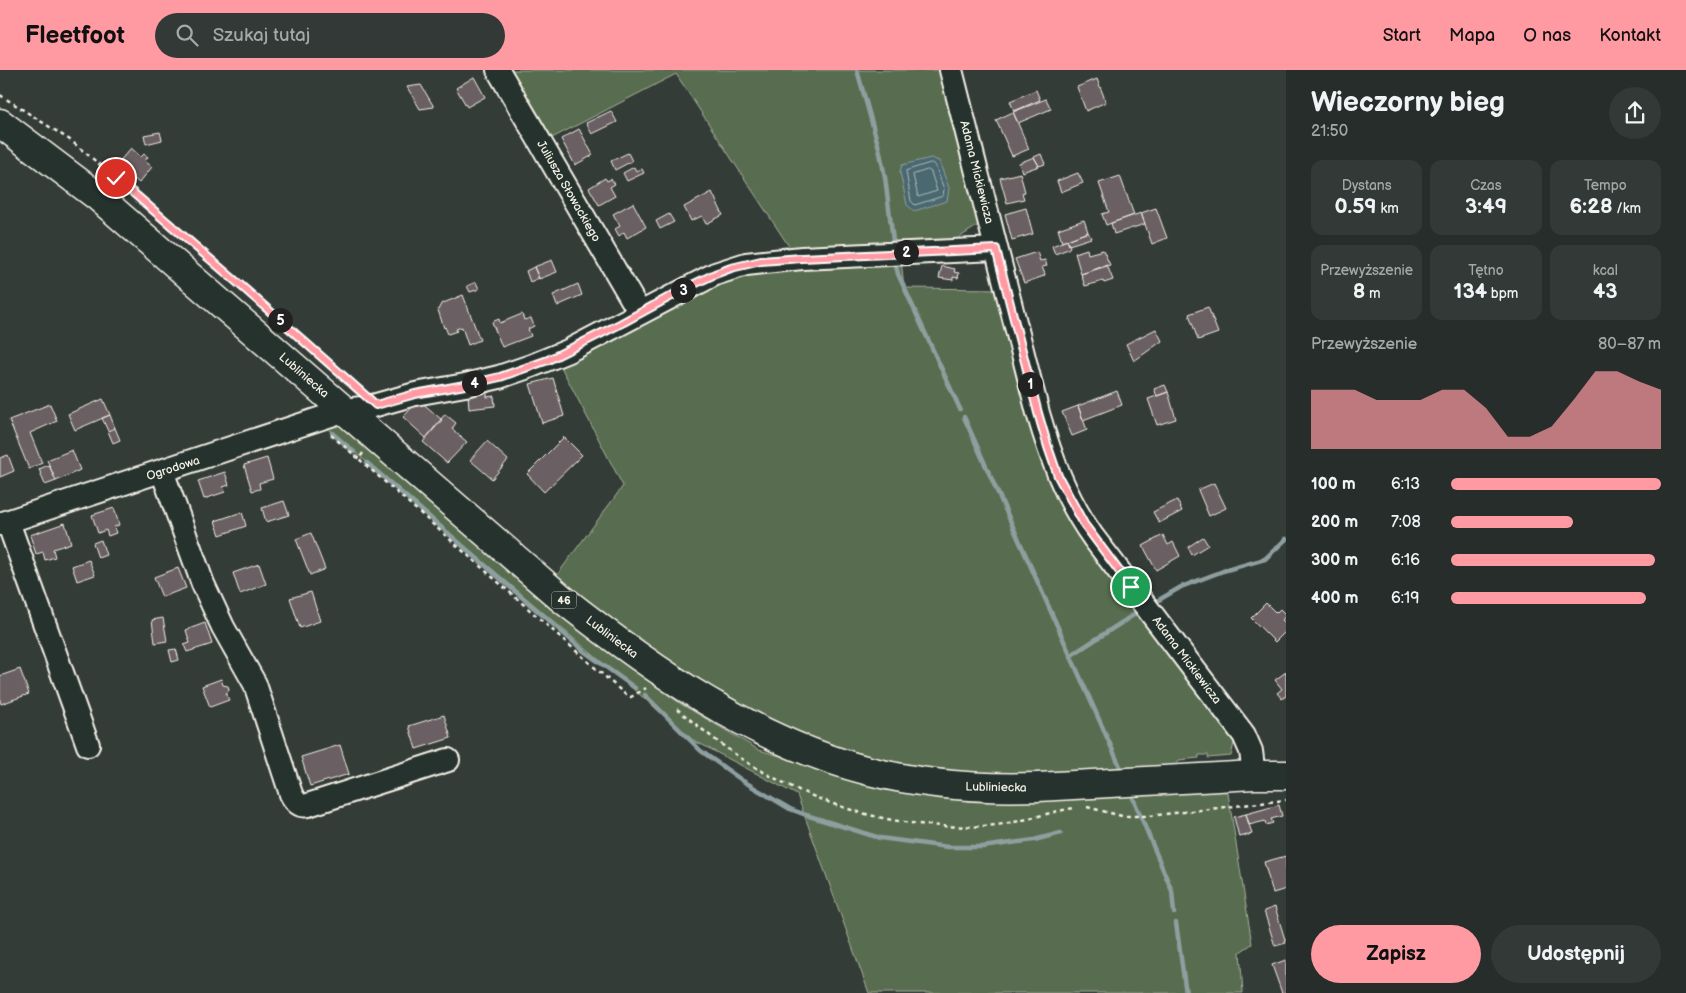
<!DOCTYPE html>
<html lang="pl">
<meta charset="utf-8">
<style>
body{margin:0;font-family:"Balsamiq Sans",sans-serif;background:#333936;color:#f1f3f6;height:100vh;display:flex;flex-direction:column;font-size:19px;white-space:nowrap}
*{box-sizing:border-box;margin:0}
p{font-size:16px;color:#a4a8a8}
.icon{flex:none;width:28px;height:28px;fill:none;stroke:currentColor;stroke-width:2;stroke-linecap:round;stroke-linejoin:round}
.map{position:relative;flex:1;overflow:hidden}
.panel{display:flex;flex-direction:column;background:#272d2a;width:400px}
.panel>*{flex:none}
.pin{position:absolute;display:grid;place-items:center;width:42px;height:42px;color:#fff;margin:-21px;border:2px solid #fff;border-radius:50%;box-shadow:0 1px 5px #0007}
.km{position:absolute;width:25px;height:25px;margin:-12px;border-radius:50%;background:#222;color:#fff;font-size:14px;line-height:25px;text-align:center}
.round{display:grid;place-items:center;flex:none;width:52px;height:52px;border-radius:26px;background:#333936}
.head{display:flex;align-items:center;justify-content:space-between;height:85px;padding:0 25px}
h1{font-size:28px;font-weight:600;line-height:38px}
.stats{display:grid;grid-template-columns:repeat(3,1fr);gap:8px;height:85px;padding:5px 25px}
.stats div{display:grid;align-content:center;border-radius:12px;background:#333936;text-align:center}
.stats b{font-size:21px;font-weight:600}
.stats small{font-size:14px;font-weight:400}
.stats p{font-size:14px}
.chart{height:140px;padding:10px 25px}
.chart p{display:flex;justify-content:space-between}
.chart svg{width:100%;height:90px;margin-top:5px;fill:#ff9aa2;opacity:.7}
.cta{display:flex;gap:10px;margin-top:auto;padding:10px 25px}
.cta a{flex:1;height:58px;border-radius:30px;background:#ff9aa2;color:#111;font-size:20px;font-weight:600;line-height:58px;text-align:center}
.cta a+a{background:#333936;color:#f1f3f6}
ul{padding:0 25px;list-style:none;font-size:16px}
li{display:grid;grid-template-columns:80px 60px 1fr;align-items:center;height:38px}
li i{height:12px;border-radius:6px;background:#ff9aa2}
header{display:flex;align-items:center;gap:30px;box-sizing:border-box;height:70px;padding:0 25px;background:#ff9aa2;color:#111}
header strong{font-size:24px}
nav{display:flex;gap:28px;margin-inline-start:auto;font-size:18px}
.search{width:350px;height:45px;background:#333936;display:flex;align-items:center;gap:12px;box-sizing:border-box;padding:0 18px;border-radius:28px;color:#a4a8a8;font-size:19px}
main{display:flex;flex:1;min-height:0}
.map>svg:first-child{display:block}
</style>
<header>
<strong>Fleetfoot</strong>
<div class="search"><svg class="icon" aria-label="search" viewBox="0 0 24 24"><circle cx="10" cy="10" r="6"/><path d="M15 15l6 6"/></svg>Szukaj tutaj</div>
<nav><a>Start</a><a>Mapa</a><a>O nas</a><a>Kontakt</a></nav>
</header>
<main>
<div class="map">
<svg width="1286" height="923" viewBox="0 0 1286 923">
<rect width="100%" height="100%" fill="#343c38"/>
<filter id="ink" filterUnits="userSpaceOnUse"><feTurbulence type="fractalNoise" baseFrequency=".02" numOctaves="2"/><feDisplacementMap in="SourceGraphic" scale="10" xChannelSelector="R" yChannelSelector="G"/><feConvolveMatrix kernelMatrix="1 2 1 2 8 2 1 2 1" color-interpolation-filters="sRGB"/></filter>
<g filter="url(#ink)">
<!-- green -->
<path fill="#596d50" stroke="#a6af9c" d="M 509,0 L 942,0 L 981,148 L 977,156 L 957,169 L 792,181 L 676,4 L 550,69 Z
M 901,190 L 904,218 L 1000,219 L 1053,420 L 1235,669 L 1231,686 L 1208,688 L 1208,685 L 1199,685 L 1199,688 L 1179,690 L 1177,695 L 1151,702 L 994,709 L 851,687 L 705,620 L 554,509 L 623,416 L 559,293 L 739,201 Z
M 336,351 L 585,564 L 681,634 L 759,680 L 898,720 L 1227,717 L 1252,874 L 1240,882 L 1243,923 L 869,923 L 797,725 L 693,670 L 323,355 Z"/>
<!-- water -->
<path fill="#4a6870" stroke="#8e9fa0" d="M 931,88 L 939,91 L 949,118 L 947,131 L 914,141 L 907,135 L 900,102 L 902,95 Z"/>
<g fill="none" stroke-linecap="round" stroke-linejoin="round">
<!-- shore -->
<path stroke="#b0bab8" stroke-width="1" d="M 931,93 L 935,95 L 944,119 L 943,126 L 915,135 L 911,131 L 906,101 Z
M 928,100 L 931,102 L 937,121 L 918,127 L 913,105 Z"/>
<!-- stream -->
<path stroke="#8e9fa0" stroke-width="4.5" d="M 857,0 L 879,78 L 885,107 L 893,171
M 895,192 L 898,204 L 960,339
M 964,347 L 1122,701
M 332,363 L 354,382
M 367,393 L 585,582 L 635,618
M 1157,531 L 1181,517 L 1223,501 L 1265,489 L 1286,469
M 1070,586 L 1138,542
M 645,625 L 701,681 L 743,711 L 790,739 L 806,745 L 880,768 L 948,777 L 982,777 L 1034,770 L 1061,763
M 1133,728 L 1172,821 L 1174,843
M 1176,853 L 1186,923"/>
</g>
<!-- building -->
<path fill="#6a5e62" stroke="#f4f1e8" d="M 474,7 L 485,27 L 467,37 L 456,18 Z
M 1097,9 L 1106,32 L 1086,41 L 1077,17 Z
M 421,15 L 434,37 L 420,39 L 407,17 Z
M 1036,20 L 1040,30 L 1014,41 L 1010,31 Z
M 1046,29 L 1051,39 L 1018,53 L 1013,42 Z
M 611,41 L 617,52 L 592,64 L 586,53 Z
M 1013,42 L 1029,79 L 1012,86 L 996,50 Z
M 579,59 L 593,85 L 575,95 L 561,69 Z
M 160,62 L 162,70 L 146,74 L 144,65 Z
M 131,78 L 141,87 L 144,84 L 148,87 L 145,91 L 152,97 L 139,113 L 117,94 Z
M 628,83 L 632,91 L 615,100 L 611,91 Z
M 1041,84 L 1045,94 L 1039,96 L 1034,87 Z
M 1034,87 L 1039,96 L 1022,102 L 1019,93 Z
M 634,97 L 636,101 L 642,99 L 644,103 L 627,111 L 623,103 Z
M 1020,103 L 1025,122 L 1022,123 L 1024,129 L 1007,133 L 1000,108 Z
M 1078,103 L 1083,113 L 1061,122 L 1057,111 Z
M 1120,106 L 1134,145 L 1106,155 L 1102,144 L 1109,142 L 1099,113 Z
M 605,108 L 607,111 L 611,109 L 615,114 L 610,117 L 615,126 L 599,135 L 589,118 Z
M 712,122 L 723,145 L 706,154 L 702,146 L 691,151 L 684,137 Z
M 633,133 L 646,157 L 627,168 L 624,162 L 619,166 L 615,159 L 620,156 L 613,144 Z
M 1026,138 L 1033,164 L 1012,170 L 1005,144 Z
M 1156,138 L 1167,168 L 1152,174 L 1141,143 Z
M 1141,143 L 1145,154 L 1114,164 L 1111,153 Z
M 669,144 L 674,152 L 660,159 L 656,151 Z
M 1084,150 L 1088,162 L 1062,172 L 1058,159 Z
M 1088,162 L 1091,168 L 1069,175 L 1067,170 Z
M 1067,170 L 1070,177 L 1068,179 L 1055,184 L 1052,176 Z
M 1087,179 L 1088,184 L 1103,180 L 1110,195 L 1081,204 L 1075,183 Z
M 1037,182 L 1040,191 L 1045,190 L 1047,196 L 1042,197 L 1045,204 L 1044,206 L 1024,213 L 1015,189 Z
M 552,190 L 557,202 L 539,209 L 534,197 Z
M 1107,195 L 1113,210 L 1104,213 L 1103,211 L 1085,216 L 1081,204 Z
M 942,196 L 955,199 L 954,202 L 959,203 L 958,208 L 953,207 L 953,210 L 939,208 Z
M 534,197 L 539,208 L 530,212 L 526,201 Z
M 476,212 L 479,219 L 470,222 L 467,216 Z
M 578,214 L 582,225 L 557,236 L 553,225 Z
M 463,225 L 480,270 L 468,275 L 462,257 L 456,259 L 457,261 L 448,264 L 445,257 L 444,258 L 438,240 L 441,234 Z
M 1208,237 L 1218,263 L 1198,270 L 1189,244 Z
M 522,244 L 524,250 L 531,248 L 534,256 L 528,259 L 531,266 L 502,277 L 492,252 L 499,249 L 500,253 Z
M 1156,259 L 1162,271 L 1134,291 L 1126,274 Z
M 553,308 L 564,346 L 542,353 L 530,314 Z
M 1165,315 L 1168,322 L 1157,326 L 1154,319 Z
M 1117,321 L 1122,335 L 1083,350 L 1078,336 Z
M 487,322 L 487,327 L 494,326 L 495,336 L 469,339 L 468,324 Z
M 1168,322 L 1176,349 L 1157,355 L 1148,329 Z
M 103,329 L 110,345 L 75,360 L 68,344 Z
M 419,330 L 442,350 L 426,368 L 403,347 Z
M 50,334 L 57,351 L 30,363 L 42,393 L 29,399 L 9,350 Z
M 1078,336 L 1087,360 L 1072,366 L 1062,342 Z
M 445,344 L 456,353 L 452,359 L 467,372 L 447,393 L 423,372 Z
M 110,345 L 115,358 L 108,361 L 102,348 Z
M 115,358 L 120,370 L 113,373 L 108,361 Z
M 564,367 L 582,385 L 544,422 L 527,404 Z
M 487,371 L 508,390 L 492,409 L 470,390 Z
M 72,380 L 80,400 L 56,411 L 47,390 Z
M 8,385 L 14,401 L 0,407 L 0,388 Z
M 267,388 L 273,409 L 259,413 L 260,419 L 252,421 L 244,395 Z
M 49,395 L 56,411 L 45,415 L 39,399 Z
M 225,402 L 229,415 L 223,417 L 225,422 L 204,429 L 198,411 Z
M 1214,413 L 1226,438 L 1209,446 L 1198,420 Z
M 1177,430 L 1182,441 L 1159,453 L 1153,442 Z
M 284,431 L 289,445 L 266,452 L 262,438 Z
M 114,438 L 119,455 L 114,457 L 116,463 L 108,466 L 106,460 L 98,463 L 92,445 Z
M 242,442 L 246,456 L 220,465 L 215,451 Z
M 65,453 L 71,473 L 53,479 L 55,487 L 45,490 L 43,482 L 36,484 L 30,465 Z
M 311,463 L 325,499 L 310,505 L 296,469 Z
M 1163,465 L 1168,475 L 1173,472 L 1180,486 L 1156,500 L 1143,476 Z
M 1203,467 L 1208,475 L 1192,485 L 1188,477 Z
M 101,470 L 106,485 L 98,488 L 93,473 Z
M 89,490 L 95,505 L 77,511 L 72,496 Z
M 259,494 L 266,514 L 240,524 L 233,503 Z
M 178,498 L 186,518 L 162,527 L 154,507 Z
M 311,522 L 320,551 L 300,558 L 290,528 Z
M 1266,533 L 1276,543 L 1280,539 L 1286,545 L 1282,550 L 1286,553 L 1286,561 L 1275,572 L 1251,548 Z
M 163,548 L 167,571 L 155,573 L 152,550 Z
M 205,553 L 212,574 L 187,582 L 184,575 L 190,573 L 186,560 Z
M 176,579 L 179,590 L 172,592 L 169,580 Z
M 20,599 L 29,624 L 1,634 L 0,630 L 0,606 Z
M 1286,602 L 1286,626 L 1282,629 L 1277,623 L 1282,619 L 1275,610 Z
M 221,609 L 223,615 L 228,616 L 229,620 L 226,624 L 229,630 L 210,637 L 202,616 Z
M 444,645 L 451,668 L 416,679 L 409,656 Z
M 340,675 L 349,704 L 310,716 L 301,687 Z
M 1279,735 L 1282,746 L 1271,749 L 1273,753 L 1266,755 L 1265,751 L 1249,755 L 1246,744 Z
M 1246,744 L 1252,764 L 1239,767 L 1234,747 Z
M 1286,786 L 1286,819 L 1273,823 L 1264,792 Z
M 1275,837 L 1286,873 L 1275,876 L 1264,841 Z
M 1286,890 L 1286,923 L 1282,923 L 1272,895 Z"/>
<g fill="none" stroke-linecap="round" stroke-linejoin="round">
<!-- minor casing -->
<g stroke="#f4f1e8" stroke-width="26">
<path id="minor" d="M 498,0 L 640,243
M 951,0 L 1038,343 C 1051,388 1066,429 1093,467 L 1244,665 L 1251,681 L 1254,705
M 162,401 L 203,514 L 223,557 L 255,614 L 291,724 C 295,732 299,737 308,735 L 448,690
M 8,452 L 88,675
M 0,454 L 346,340 L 369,337 L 415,324 L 465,315 L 499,307 L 531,296 L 568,281 L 715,204 L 746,194 L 802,188 L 996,179"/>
</g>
<!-- major casing -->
<g stroke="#f4f1e8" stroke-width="31">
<path id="major" d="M 0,53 L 97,126 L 561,528 C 654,601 753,671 869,701 C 925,715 981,719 1038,717 L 1254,705 L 1286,705"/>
</g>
<!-- path -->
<path stroke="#f4f1e8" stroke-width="2.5" stroke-dasharray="4 4" stroke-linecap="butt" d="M 0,25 L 70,70 L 93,89 L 246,220 L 358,319
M 331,365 L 359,389
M 363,383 L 359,389 L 627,626 L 631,627 L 646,618
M 677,639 C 703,660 730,683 760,700 C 830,741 914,763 996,755 C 1023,752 1048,742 1074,738
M 1087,737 L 1122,746 L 1149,746 L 1286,730"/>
<!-- minor -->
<use href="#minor" stroke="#26332d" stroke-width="22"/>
<!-- major -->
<use href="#major" stroke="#26332d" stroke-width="28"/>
</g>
</g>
<g fill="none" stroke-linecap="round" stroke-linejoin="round" filter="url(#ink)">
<!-- route casing -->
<g stroke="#fff" stroke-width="10">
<path id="route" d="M 116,108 L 246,220 L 376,335 L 415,324 L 465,315 L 500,307 L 548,290 L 620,254 L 688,217 L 715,204 L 731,198 L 761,191 L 802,188 L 996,179 L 1038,343 L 1048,377 L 1058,406 L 1084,454 L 1131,517"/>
</g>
<!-- route -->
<use href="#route" stroke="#ff9aa2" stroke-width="6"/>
</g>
<g text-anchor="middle" stroke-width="4" stroke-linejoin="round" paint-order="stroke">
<!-- shield labels -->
<rect fill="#26332d" stroke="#b6b8b0" stroke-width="1" x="551.5" y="521.5" width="25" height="17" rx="4"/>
<g font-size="11" font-weight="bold" fill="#f4f1e8">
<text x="564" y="534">46</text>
</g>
<!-- street labels -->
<g font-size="12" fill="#f4f1e8" stroke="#26332d">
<text transform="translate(977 102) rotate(76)" y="4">Adama Mickiewicza</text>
<text transform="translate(569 121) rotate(60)" y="4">Juliusza Słowackiego</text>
<text transform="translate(304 305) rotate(41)" y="4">Lubliniecka</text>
<text transform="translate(173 398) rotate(-18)" y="4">Ogrodowa</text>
<text transform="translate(612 567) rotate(37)" y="4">Lubliniecka</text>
<text transform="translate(1187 590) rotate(53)" y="4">Adama Mickiewicza</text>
<text transform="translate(996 717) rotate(1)" y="4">Lubliniecka</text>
</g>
</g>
</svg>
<div class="pin" style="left:1131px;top:517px;background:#1e9e55"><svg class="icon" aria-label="arrive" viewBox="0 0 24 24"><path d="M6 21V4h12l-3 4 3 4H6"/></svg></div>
<div class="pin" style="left:116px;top:108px;background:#d93025"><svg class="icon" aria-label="check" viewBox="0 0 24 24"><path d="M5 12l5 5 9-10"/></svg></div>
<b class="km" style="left:1030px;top:314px">1</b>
<b class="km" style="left:906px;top:182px">2</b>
<b class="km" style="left:683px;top:220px">3</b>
<b class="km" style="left:474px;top:313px">4</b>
<b class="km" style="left:280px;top:250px">5</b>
</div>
<section class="panel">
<div class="head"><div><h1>Wieczorny bieg</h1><p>21:50</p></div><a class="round"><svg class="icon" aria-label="share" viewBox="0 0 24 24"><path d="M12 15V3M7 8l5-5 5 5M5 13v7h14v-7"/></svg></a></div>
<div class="stats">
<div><p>Dystans</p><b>0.59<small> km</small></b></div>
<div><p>Czas</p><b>3:49</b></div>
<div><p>Tempo</p><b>6:28<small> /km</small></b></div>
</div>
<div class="stats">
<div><p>Przewyższenie</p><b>8<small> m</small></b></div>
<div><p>Tętno</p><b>134<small> bpm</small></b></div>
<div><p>kcal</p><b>43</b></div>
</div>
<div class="chart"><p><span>Przewyższenie</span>80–87 m</p>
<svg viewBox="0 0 160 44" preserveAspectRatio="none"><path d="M0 44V15L10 15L20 15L30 20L40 20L50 20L60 15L70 15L80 24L90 38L100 38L110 33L120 20L130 6L140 6L150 11L160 15V44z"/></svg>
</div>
<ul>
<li><b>100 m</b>6:13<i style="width:100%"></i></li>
<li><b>200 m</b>7:08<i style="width:58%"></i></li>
<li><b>300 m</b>6:16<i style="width:97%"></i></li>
<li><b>400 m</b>6:19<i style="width:93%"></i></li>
</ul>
<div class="cta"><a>Zapisz</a><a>Udostępnij</a></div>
</section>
</main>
